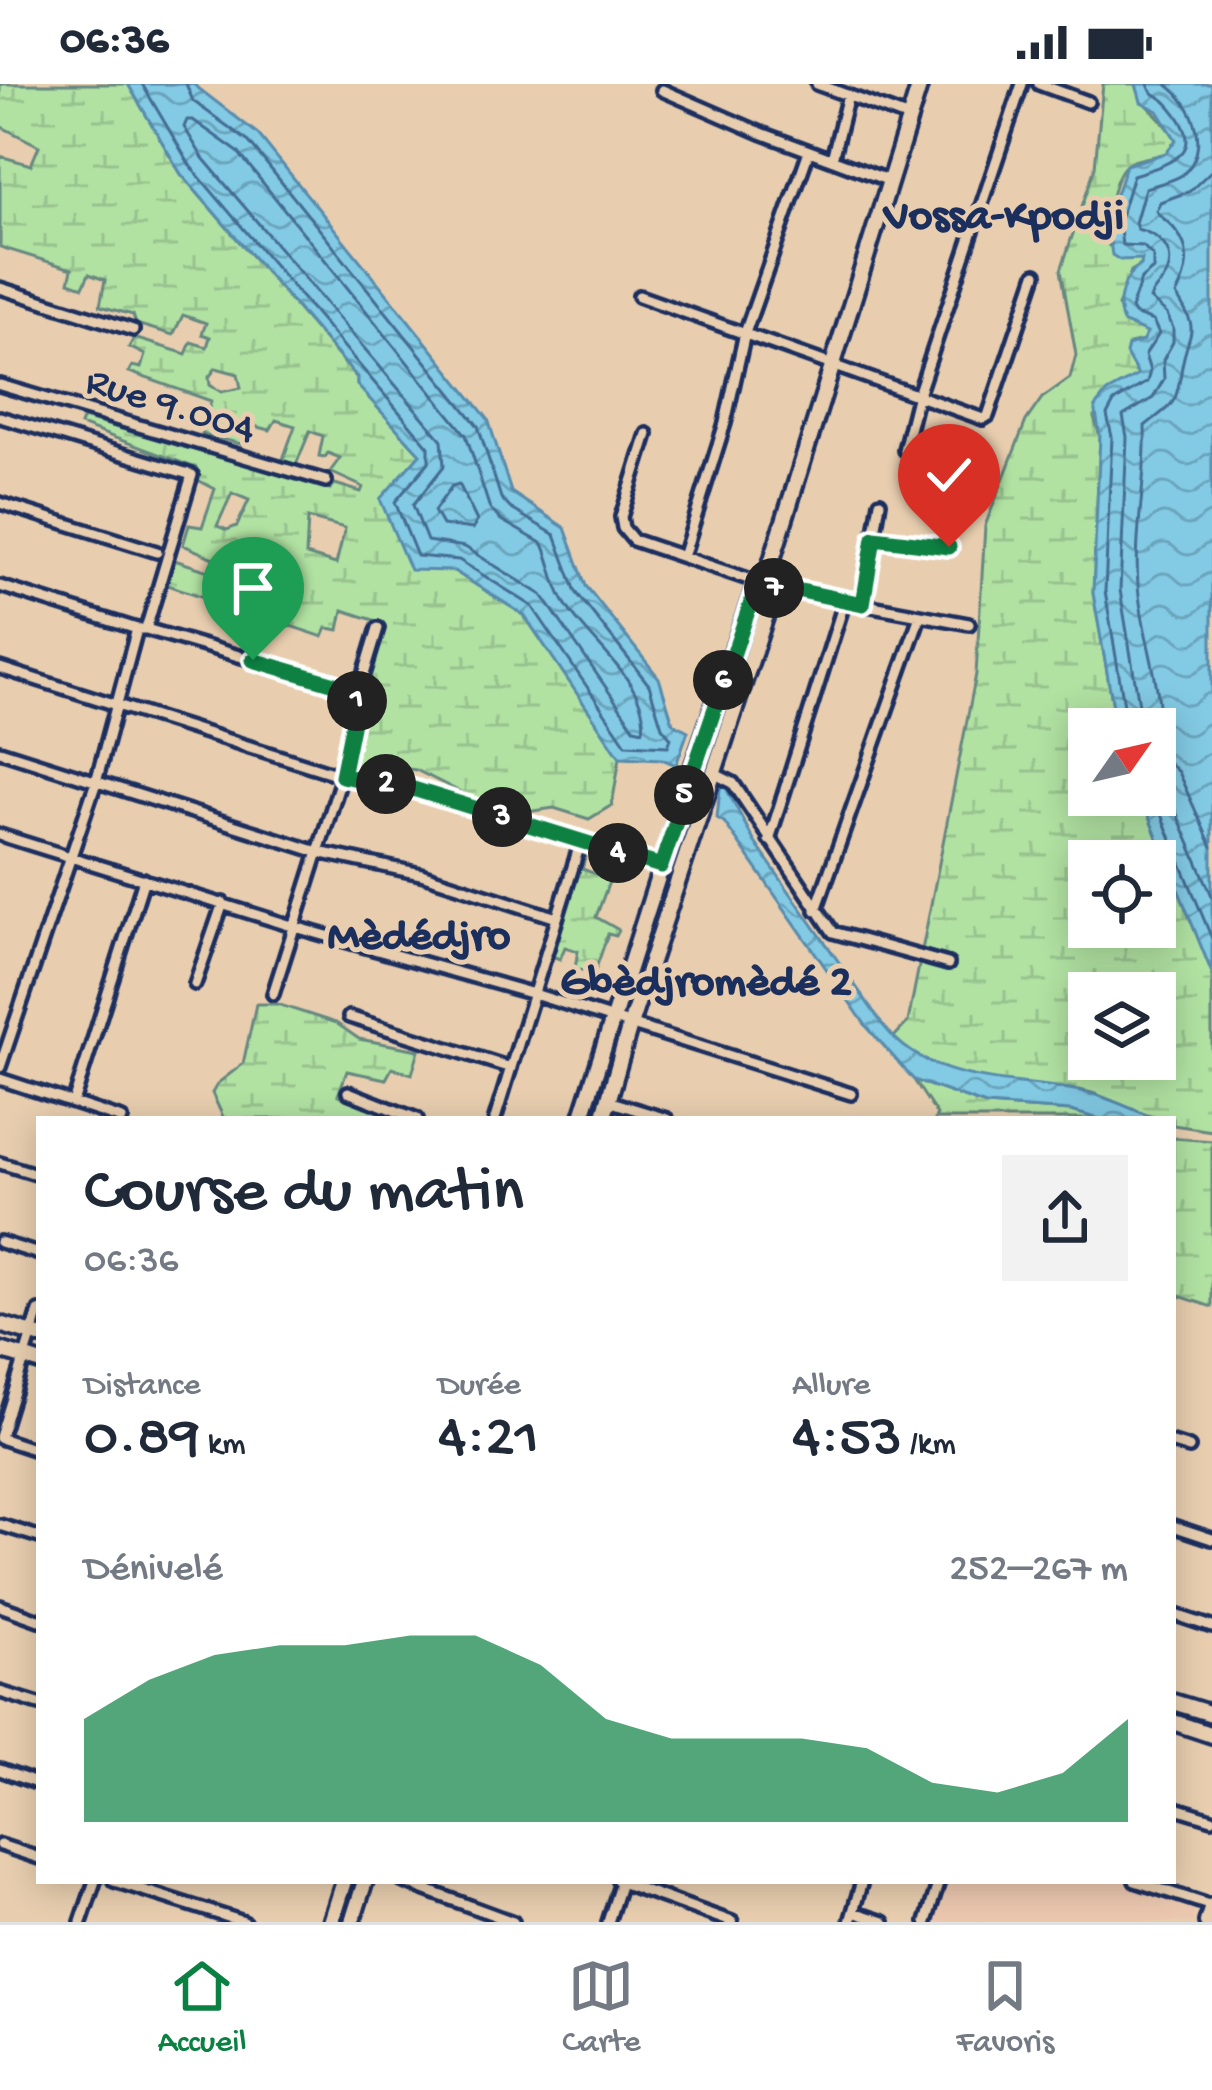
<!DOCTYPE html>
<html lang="fr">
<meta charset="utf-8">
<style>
body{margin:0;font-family:"Gochi Hand",sans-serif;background:#f2f2f3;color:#1f2937;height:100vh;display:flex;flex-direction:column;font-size:45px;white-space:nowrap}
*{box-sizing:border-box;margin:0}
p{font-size:39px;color:#747a83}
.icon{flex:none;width:66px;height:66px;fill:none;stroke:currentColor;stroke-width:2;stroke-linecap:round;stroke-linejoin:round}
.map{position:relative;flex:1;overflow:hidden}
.sheet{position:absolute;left:36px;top:1032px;width:1140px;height:768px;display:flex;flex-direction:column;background:#fff;border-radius:0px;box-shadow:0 6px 30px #0003}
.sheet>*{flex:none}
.needle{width:78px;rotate:56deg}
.controls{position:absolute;left:1068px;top:624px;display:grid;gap:24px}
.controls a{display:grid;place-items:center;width:108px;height:108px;border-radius:0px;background:#fff;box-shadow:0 6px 30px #0003;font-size:60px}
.pin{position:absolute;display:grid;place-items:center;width:102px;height:102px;color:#fff;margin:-123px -51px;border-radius:50% 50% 50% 0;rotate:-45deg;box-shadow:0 0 12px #0007}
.pin .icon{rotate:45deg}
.km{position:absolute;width:60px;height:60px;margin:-30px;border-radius:50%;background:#222;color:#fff;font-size:33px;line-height:60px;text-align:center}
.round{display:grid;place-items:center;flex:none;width:126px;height:126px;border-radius:0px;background:#f2f2f3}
.overview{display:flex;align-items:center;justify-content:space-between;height:204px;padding:0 48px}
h1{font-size:66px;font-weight:600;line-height:90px}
.metrics{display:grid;grid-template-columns:repeat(3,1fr);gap:18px;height:204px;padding:12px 48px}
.metrics div{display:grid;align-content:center}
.metrics b{font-size:60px;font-weight:600}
.metrics small{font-size:33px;font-weight:400}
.metrics p{font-size:33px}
.chart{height:336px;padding:24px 48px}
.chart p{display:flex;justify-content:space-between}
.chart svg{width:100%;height:216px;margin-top:12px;fill:#0b8043;opacity:.7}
.status{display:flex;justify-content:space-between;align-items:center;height:84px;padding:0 60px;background:#fff;direction:ltr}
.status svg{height:33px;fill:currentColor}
.tab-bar{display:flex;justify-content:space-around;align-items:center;height:168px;border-top:3px solid #e0e1e3;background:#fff;font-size:33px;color:#747a83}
.tab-bar a{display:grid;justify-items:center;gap:6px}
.tab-bar .selected{color:#0b8043}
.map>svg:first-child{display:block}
</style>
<div class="status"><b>06:36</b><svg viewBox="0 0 49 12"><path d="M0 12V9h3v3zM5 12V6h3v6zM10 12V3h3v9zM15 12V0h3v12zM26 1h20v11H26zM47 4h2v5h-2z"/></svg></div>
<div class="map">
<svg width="1212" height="1838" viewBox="0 0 1212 1838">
<defs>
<pattern id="wetland-marsh" width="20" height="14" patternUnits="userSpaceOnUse" patternTransform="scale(3)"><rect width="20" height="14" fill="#b1e2a2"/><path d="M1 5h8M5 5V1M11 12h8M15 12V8" fill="none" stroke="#98c28e"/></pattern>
<pattern id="water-waves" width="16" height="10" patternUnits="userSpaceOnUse" patternTransform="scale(3)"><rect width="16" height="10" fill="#83cae4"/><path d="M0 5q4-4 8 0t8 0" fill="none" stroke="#6aa4bc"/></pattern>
</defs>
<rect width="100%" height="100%" fill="#e8ceaf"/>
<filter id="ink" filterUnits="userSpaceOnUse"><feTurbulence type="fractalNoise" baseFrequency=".00833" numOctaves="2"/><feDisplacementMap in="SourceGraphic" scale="24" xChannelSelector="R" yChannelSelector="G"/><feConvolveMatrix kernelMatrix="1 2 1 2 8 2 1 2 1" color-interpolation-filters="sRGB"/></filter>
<g filter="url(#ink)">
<!-- built -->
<path fill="#ebc7af" d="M 942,1797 L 1122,1797 L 1195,1820 L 1195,1827 L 1192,1838 L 930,1838 Z"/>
<!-- wetland -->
<path fill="url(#wetland-marsh)" stroke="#668880" stroke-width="3" fill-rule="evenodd" d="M 0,0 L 128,0 L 181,90 L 357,294 L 357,301 L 420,370 L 454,487 L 524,531 L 620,673 L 612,721 L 589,735 L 554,724 L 506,731 L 416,686 L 349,678 L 383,539 L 343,526 L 339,546 L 327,544 L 323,553 L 159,498 L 165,473 L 243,498 L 248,489 L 183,461 L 189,441 L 202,443 L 215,405 L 194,394 L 196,384 L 80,341 L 83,334 L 330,405 L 335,400 L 361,408 L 363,403 L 330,388 L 340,374 L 328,369 L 325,373 L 319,372 L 323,352 L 310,347 L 295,383 L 282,378 L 295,342 L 276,336 L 270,346 L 249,341 L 241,360 L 202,350 L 211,317 L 129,288 L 132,282 L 141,284 L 145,271 L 129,263 L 134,254 L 186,270 L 191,258 L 207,263 L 210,253 L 202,250 L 206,239 L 183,231 L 173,251 L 136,240 L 133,231 L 100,222 L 105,196 L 89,190 L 83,203 L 69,198 L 72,185 L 0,163 L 0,72 L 31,81 L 39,62 L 0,42 ZM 216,284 L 238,290 L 241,304 L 221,308 L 210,301 L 209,293 ZM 232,409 L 249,416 L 237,442 L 227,446 L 217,442 ZM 308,434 L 345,444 L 336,480 L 306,471 Z
M 1103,0 L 1136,0 C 1141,23 1165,33 1176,56 L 1166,69 C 1155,73 1139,74 1129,79 C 1110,90 1107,143 1109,162 L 1142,175 L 1141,181 L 1131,187 L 1118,222 L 1131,242 L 1147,249 L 1143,257 L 1130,260 L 1128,274 L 1138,291 L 1094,334 L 1100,352 L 1093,509 L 1117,645 L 1089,645 L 1089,711 L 1140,711 L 1212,889 L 1212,1047 L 1173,1041 L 1173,1035 C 1143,1035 1120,1018 1092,1009 C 1064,1001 1035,1005 1006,1001 C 966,995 923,981 893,954 L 908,938 L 976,590 L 985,442 L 1026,337 L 1042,314 L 1070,294 L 1076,271 L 1061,186 L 1095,83 ZM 1089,777 L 1155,777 L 1155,843 L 1089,843 ZM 1089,909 L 1155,909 L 1155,975 L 1089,975 Z
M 582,765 L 587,767 L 582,785 L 610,795 L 596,833 L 619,846 L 616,852 L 608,850 L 594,890 L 575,884 L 578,867 L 565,863 L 560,875 L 549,871 Z
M 256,920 L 277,920 L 336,939 L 359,955 L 419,966 L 412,990 L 392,984 L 386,995 L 347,987 L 338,1011 L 399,1035 L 224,1035 L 212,1009 L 218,999 L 243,980 Z
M 914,996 L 986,1021 L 1071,1027 L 1100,1035 L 935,1035 L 937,1031 Z
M 1173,1054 L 1212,1057 L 1212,1223 L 1173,1210 Z"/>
<!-- water -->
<path fill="url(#water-waves)" stroke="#598cae" stroke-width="3" d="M 128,0 L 193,0 L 258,50 L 488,335 L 511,408 L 565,444 L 586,502 L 659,594 L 673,639 L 688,647 L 676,681 L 662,675 L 620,673 L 524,531 L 454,487 L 410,486 L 380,415 L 420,370 L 357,301 L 357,293 L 181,90 Z
M 1136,0 L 1212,0 L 1212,889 L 1140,711 L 1155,711 L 1155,645 L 1117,645 L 1093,509 L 1100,352 L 1095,323 L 1107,308 L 1138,291 L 1126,270 L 1128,262 L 1143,257 L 1147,249 L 1123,238 C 1115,220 1123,191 1141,181 L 1142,175 L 1120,176 L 1112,171 L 1107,137 L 1126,81 L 1166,69 L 1176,56 L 1158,27 L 1141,18 Z
M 725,702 L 754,757 L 883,941 C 932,1004 1014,993 1085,1008 C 1108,1013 1134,1026 1156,1035 L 1100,1035 L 1071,1027 L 986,1021 L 914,996 L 867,943 L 724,738 L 717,734 L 720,704 Z"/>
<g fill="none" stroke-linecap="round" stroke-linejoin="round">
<!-- shore -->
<path stroke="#456d94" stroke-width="3" d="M 142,0 L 191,83 L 429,363 L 429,378 L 395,418 L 417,472 L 459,476 L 532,522 L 626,660 L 668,662 L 671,654 L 662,643 L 649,601 L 576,508 L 555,451 L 510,424 L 501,414 L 478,342 L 249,58 L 193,17 L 186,0
M 187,36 L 193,36 L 238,68 L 466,351 L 490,425 L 501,436 L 543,460 C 551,477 553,497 562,514 C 582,553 651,599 643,646 L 634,644 L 542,511 L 465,463 L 427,457 L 413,421 L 444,382 L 442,356 L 203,74 L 184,43 Z
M 1212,86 L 1190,107 L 1160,118 L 1156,127 C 1161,134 1170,138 1176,147 C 1193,167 1187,190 1176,211 C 1201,250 1189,244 1182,282 C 1176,322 1176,317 1145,342 C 1147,395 1134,448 1138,501 C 1141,552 1170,618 1156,667 L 1178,688 L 1212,763
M 459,400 L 477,437 L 473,445 L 442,441 L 434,427 L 452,402 Z
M 1128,645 L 1105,507 L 1112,353 L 1107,331 L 1114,318 L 1147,298 L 1150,287 L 1145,271 L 1159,250 L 1153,237 L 1134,230 L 1131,225 L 1141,195 L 1153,185 L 1153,172 L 1143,162 L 1122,161 L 1119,138 L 1133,91 C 1176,78 1210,67 1168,20 C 1159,10 1152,13 1148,0
M 1143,645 L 1120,506 L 1127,353 L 1123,332 L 1153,314 L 1164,295 L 1163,276 L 1173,258 L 1173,244 L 1167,230 L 1150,215 C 1154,203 1162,201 1167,190 C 1177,166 1158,150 1137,145 L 1135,139 L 1145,104 C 1157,100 1171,98 1182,91 C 1212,66 1195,20 1166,0
M 1155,690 L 1165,702 L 1212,812
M 1153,711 L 1212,855"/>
<!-- street casing -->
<g stroke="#1b2f5e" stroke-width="18">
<path id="street" d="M 817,0 L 909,34
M 1039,0 L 1088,18
M 662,6 L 761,49 L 890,97
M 832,75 L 848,11
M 0,204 L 133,246
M 639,212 L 983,335 L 988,332 L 1036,190
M 0,301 L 326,397
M 0,333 L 192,391 L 146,545 L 137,545 L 96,698 L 0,983
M 647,350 L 621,433 L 623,444 L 633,456 L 775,504 L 969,540
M 904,366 L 917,314 L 1022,0
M 0,419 L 157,468
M 874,455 L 949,463
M 683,473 L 725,339 L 745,249 L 809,67
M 0,502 L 137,545
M 863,520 L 880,418
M 146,545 L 359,607
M 0,584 L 342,692 L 409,704 L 661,783
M 0,667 L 318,768 L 421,790 L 557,834
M 715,690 L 733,699 L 833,848 L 948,880
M 0,751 L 295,843 L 534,910 L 851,1010
M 769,756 L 845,516
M 816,826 L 920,532
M 195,900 L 223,819
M 273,910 L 342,692 L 359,607 L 378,544
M 349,933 L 511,984
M 0,995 L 122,1035
M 348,1008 L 417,1035
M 608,1017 L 667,1035
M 73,1019 L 144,795
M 495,1035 L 581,757
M 0,1079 L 39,1091
M 0,1158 L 39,1170
M 0,1353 L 39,1227
M 0,1354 L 39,1367
M 1173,1359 L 1189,1364
M 0,1441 L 39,1453
M 1173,1442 L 1212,1455
M 0,1522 L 39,1536
M 1173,1530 L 1212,1543
M 0,1608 L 39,1620
M 0,1686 L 39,1700
M 1173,1723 L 1212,1735
M 0,1761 L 39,1774
M 114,1797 L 244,1838
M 402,1797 L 513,1838
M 618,1797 L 732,1838
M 1135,1797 L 1212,1822
M 853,1828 L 884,1838
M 81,1838 L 95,1797
M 608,1838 L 621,1798
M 850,1838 L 862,1797
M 926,1838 L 939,1797"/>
</g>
<!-- secondary casing -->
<g stroke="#1b2f5e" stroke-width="22">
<path id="secondary" d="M 771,479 L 920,0
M 581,1035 L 694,680 L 757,498
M 603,1035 L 630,941 L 775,504
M 0,1240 L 39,1252
M 0,1266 L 39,1278
M 1173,1618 L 1212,1630
M 1173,1638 L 1212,1651
M 331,1838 L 344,1797
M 352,1838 L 365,1797
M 1207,1838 L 1212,1822"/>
</g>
<!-- street -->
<use href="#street" stroke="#e8ceaf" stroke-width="9"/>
<!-- secondary -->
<use href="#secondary" stroke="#e8ceaf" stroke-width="14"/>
</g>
</g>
<g fill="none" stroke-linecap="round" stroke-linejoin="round" filter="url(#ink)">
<!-- route casing -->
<g stroke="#fff" stroke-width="24">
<path id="route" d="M 253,576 L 359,607 L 342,692 L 410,704 L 661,782 L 758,498 L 863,520 L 874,454 L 949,463"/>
</g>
<!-- route -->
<use href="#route" stroke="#0b8043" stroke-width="15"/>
</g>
<g text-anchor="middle" stroke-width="10" stroke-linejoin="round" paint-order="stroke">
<!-- street labels -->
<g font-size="42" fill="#1b2f5e" stroke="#e8ceaf">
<text transform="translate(172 317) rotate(17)" y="15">Rue 9.004</text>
</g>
<!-- neighbourhood labels -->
<g font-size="45" font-weight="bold" fill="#1b2f5e" stroke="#e8ceaf">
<text x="1004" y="143">Vossa-Kpodji</text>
<text x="419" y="863">Mèdédjro</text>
<text x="706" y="909">Gbèdjromèdé 2</text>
</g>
</g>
</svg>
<div class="controls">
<a><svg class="needle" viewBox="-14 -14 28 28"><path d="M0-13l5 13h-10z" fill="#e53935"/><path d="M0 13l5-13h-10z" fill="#747a83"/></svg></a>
<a><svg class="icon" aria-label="locate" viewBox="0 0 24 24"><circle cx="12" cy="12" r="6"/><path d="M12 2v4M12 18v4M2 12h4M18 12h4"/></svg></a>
<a><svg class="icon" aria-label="layers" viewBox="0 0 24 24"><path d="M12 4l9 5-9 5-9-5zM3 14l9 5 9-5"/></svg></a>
</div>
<div class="pin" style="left:253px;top:576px;background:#1e9e55"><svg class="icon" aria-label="arrive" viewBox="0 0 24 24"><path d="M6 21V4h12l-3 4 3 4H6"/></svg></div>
<div class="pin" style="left:949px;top:463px;background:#d93025"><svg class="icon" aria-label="check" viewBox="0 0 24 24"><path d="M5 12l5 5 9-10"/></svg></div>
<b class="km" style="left:357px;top:617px">1</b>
<b class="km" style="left:386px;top:700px">2</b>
<b class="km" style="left:502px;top:733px">3</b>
<b class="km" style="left:618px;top:769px">4</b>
<b class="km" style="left:684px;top:711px">5</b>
<b class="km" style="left:723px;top:596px">6</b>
<b class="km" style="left:774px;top:504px">7</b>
<section class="sheet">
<div class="overview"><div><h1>Course du matin</h1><p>06:36</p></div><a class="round"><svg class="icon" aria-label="share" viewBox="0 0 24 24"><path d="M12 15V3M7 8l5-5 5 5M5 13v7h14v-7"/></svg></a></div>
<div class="metrics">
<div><p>Distance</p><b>0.89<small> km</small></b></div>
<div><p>Durée</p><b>4:21</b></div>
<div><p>Allure</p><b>4:53<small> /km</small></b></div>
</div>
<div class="chart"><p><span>Dénivelé</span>252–267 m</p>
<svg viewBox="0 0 160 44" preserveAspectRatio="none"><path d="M0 44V23L10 15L20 10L30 8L40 8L50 6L60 6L70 12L80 23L90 27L100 27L110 27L120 29L130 36L140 38L150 34L160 23V44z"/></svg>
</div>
</section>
</div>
<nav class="tab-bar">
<a class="selected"><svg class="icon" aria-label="home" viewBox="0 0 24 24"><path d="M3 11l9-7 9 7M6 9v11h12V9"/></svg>Accueil</a>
<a><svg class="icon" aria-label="map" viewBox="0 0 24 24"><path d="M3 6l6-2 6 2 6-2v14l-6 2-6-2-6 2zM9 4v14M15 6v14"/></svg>Carte</a>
<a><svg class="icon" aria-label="saved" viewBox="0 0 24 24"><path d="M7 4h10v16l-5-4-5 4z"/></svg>Favoris</a>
</nav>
